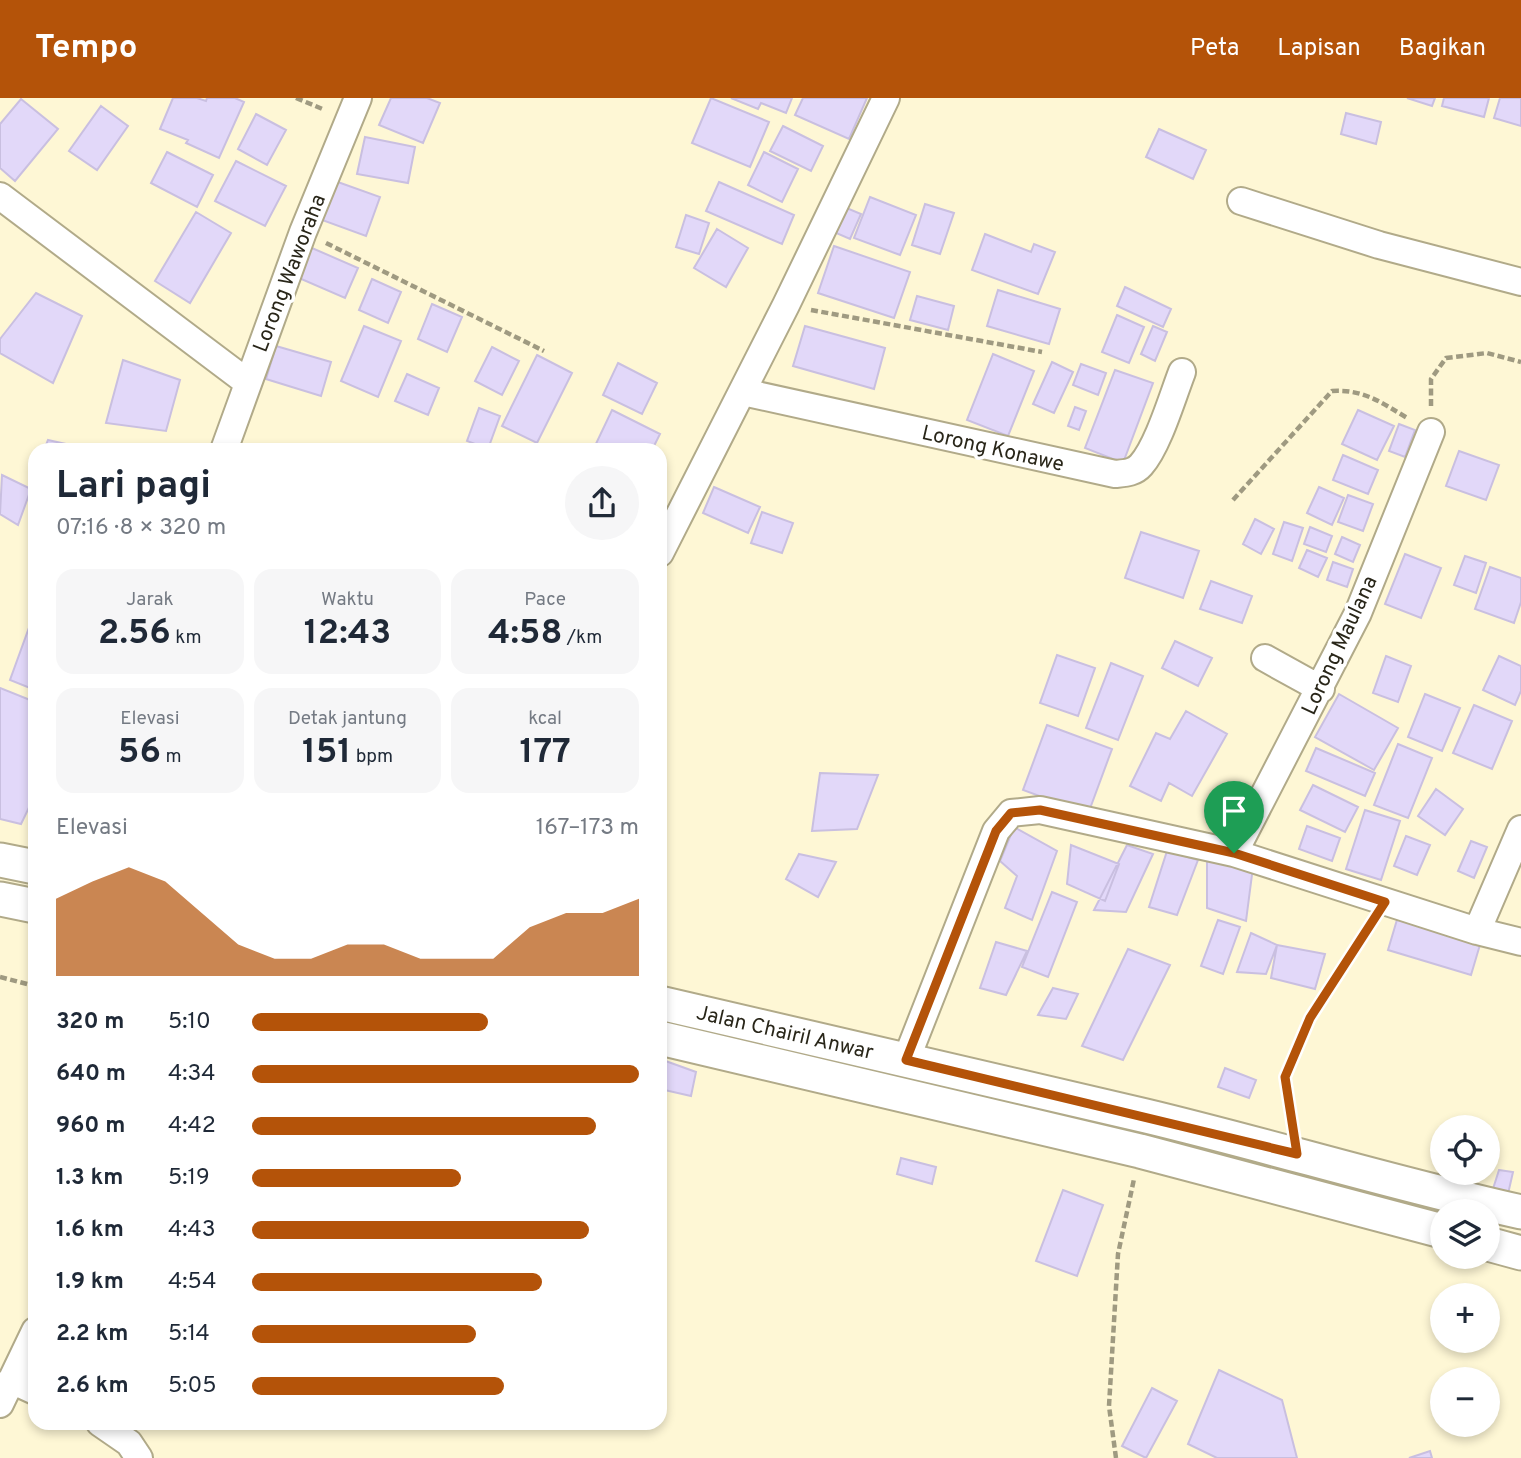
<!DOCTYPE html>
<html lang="id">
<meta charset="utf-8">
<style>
body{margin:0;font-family:Overpass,sans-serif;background:#f6f6f7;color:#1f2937;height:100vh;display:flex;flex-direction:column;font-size:26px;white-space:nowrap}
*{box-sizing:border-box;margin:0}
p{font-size:23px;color:#747a83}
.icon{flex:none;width:38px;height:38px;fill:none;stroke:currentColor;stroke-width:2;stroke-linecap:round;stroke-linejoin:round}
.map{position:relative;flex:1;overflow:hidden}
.drawer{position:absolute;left:28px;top:345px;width:639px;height:987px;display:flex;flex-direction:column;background:#fff;border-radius:21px;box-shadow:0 4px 10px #0003}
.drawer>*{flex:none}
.buttons{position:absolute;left:1430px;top:1017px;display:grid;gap:14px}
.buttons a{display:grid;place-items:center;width:70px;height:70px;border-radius:50%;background:#fff;box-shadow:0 4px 10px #0003;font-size:35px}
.pin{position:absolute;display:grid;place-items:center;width:60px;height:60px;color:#fff;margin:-72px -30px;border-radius:50% 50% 50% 0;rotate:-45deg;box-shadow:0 0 7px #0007}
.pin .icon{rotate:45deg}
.round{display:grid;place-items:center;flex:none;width:74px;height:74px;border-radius:37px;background:#f6f6f7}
.overview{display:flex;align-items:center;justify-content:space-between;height:119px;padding:0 28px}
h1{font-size:38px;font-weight:700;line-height:52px}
.stats{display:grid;grid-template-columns:repeat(3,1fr);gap:10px;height:119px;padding:7px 28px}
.stats div{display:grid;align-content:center;border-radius:18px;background:#f6f6f7;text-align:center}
.stats b{font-size:35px;font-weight:700}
.stats small{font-size:19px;font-weight:400}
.stats p{font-size:19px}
.chart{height:196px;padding:14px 28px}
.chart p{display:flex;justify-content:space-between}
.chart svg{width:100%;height:126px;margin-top:7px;fill:#b45309;opacity:.7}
ul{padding:0 28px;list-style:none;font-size:23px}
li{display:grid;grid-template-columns:112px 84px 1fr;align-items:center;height:52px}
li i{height:18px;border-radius:9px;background:#b45309}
header{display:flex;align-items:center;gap:42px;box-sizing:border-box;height:98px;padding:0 35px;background:#b45309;color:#fff}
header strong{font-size:33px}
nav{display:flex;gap:38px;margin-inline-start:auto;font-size:24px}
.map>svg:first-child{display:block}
</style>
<header>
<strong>Tempo</strong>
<nav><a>Peta</a><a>Lapisan</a><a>Bagikan</a></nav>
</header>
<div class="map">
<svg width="1521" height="1360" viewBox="0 0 1521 1360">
<rect width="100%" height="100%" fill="#fef7d5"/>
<!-- building -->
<path fill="#e2d8f9" stroke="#c9bfe0" stroke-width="2" d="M 173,0 L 197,0 L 206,3 L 207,0 L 235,0 L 244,4 L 219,60 L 186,45 L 188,42 L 160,31 Z
M 391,0 L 427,0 L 440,5 L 423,45 L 379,27 Z
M 711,0 L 769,24 L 750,69 L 692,45 Z
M 731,0 L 792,0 L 786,15 L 761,5 L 758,11 Z
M 803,0 L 867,0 L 849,41 L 795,17 Z
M 1407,0 L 1435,0 L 1432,8 Z
M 1444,0 L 1489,0 L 1484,19 L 1442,8 Z
M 1500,0 L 1521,0 L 1521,28 L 1494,20 Z
M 21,1 L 58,31 L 15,83 L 0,70 L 0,26 Z
M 101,8 L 128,28 L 97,72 L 69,53 Z
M 1346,15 L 1381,24 L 1376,46 L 1341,36 Z
M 256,16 L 286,32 L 267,67 L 238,51 Z
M 783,28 L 823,48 L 811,73 L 770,53 Z
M 1159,31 L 1206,52 L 1193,81 L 1146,59 Z
M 365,39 L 415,49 L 408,85 L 357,76 Z
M 167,54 L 213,77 L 197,109 L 151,85 Z
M 764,54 L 798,71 L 782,104 L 748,87 Z
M 236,63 L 286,88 L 265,128 L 215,103 Z
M 335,83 L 380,99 L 366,138 L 322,122 Z
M 719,84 L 794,117 L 782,146 L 706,113 Z
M 870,99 L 916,117 L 900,157 L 854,140 Z
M 837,106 L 861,116 L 850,141 L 827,131 Z
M 925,106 L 954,115 L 940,156 L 912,147 Z
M 196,114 L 231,135 L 190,205 L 155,183 Z
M 686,117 L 709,125 L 699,156 L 676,149 Z
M 717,131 L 748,150 L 726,189 L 694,170 Z
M 985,136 L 1031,154 L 1034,146 L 1055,154 L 1038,196 L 972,172 Z
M 305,147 L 358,170 L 345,200 L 292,177 Z
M 834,148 L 910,174 L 894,220 L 818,195 Z
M 372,181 L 401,194 L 388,225 L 359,212 Z
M 1125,189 L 1171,211 L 1163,229 L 1117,208 Z
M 998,192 L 1060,211 L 1049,246 L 987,228 Z
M 36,195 L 82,218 L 53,285 L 0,255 L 0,241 Z
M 917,198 L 954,208 L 948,232 L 910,222 Z
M 432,206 L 462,219 L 447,254 L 418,241 Z
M 1117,217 L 1144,229 L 1129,265 L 1102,254 Z
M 364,228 L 401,243 L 378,299 L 341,283 Z
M 805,228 L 885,250 L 874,291 L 793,268 Z
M 1153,228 L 1167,234 L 1155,263 L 1141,256 Z
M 276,248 L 331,264 L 321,298 L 266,281 Z
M 492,249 L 519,263 L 502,297 L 475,283 Z
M 993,256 L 1034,273 L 1008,338 L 967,322 Z
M 537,257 L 572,275 L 537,345 L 502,328 Z
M 123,262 L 180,282 L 166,333 L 106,325 Z
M 1052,264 L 1073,274 L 1054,315 L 1033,306 Z
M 618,265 L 657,285 L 642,316 L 603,297 Z
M 1081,266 L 1106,275 L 1098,297 L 1073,287 Z
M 1115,272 L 1153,285 L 1123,365 L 1085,350 Z
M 407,276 L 439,290 L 428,317 L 395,303 Z
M 1075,309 L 1086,313 L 1079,332 L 1068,328 Z
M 479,310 L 500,318 L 488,351 L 467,343 Z
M 612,312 L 660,336 L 652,352 L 593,352 Z
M 1358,312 L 1394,328 L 1377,362 L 1342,346 Z
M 1399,326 L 1415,332 L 1405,359 L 1389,353 Z
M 48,342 L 84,350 L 44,352 Z
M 1459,353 L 1499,367 L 1486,402 L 1446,388 Z
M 1343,357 L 1378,372 L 1368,396 L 1333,382 Z
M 2,377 L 31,391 L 18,427 L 0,416 Z
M 714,389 L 760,409 L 748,435 L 703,415 Z
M 1319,389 L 1344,400 L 1332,427 L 1307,415 Z
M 1348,397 L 1373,406 L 1363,433 L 1338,424 Z
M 762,414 L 793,425 L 782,455 L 751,445 Z
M 1255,421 L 1274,431 L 1261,456 L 1243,446 Z
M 1284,424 L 1303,430 L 1292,463 L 1273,456 Z
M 1310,429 L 1332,438 L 1326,454 L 1304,446 Z
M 1141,434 L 1199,453 L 1183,500 L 1125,480 Z
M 1342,439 L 1360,447 L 1353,464 L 1335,456 Z
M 1307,452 L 1327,460 L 1318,479 L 1299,470 Z
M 1405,456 L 1441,470 L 1421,520 L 1385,506 Z
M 1465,458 L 1486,465 L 1476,495 L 1454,487 Z
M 1333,464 L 1353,471 L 1347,489 L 1327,482 Z
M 1490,469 L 1521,480 L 1521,504 L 1514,525 L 1475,511 Z
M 1211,483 L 1252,498 L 1242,525 L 1200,511 Z
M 35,513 L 35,592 L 10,582 Z
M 1175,543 L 1212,560 L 1198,588 L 1162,570 Z
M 1057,557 L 1095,570 L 1078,618 L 1040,605 Z
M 1386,558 L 1411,568 L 1398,604 L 1373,595 Z
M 1499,558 L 1521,568 L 1521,593 L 1515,607 L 1483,592 Z
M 1111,565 L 1143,578 L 1118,642 L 1086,630 Z
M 0,590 L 35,604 L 35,697 L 21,726 L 0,721 Z
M 1339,596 L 1398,630 L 1374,672 L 1315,639 Z
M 1425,596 L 1460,610 L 1442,653 L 1408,639 Z
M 1474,607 L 1512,623 L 1492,671 L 1453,655 Z
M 1186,613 L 1227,636 L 1192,698 L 1169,685 L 1161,703 L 1130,688 L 1156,635 L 1170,641 Z
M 1047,627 L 1112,651 L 1088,716 L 1023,692 Z
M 1398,646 L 1432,660 L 1408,720 L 1374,707 Z
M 1316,650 L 1375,675 L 1365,698 L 1306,673 Z
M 820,675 L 878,677 L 857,731 L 812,733 Z
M 1313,687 L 1358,709 L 1345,734 L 1300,712 Z
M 1436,691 L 1463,711 L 1445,737 L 1418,718 Z
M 1365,712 L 1400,723 L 1381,782 L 1346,771 Z
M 1307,728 L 1340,740 L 1332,763 L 1299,751 Z
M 1014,729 L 1057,753 L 1032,822 L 1005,810 L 1017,778 L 1000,763 Z
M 1406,738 L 1430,747 L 1417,777 L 1394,768 Z
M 1471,743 L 1487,749 L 1474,780 L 1458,773 Z
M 1071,747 L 1119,766 L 1105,803 L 1067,786 Z
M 1127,747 L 1153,756 L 1126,814 L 1094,812 Z
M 1167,753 L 1198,762 L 1177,817 L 1149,809 Z
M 1207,754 L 1253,769 L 1246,823 L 1207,810 Z
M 799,756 L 836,764 L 818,799 L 786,781 Z
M 1052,794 L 1077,804 L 1048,879 L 1022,869 Z
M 1399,815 L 1482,840 L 1471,877 L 1388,852 Z
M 1218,822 L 1240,829 L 1223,876 L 1201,868 Z
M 1251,835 L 1277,847 L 1266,876 L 1237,874 Z
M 996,844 L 1027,853 L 1006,897 L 980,890 Z
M 1277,847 L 1325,856 L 1315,891 L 1271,880 Z
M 1128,851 L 1170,867 L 1123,962 L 1082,948 Z
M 1053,890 L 1078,896 L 1066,921 L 1038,917 Z
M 660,961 L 696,974 L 691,998 L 660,991 Z
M 1225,970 L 1256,982 L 1249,1000 L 1218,989 Z
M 901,1060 L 936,1069 L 932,1086 L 897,1076 Z
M 1499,1072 L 1513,1074 L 1508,1096 L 1492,1094 Z
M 1462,1074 L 1483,1074 L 1480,1081 Z
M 1063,1092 L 1103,1107 L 1077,1178 L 1036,1163 Z
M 1219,1272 L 1282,1302 L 1297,1360 L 1217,1360 L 1188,1346 Z
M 1152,1290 L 1177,1303 L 1146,1360 L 1122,1348 Z
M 1430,1353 L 1432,1360 L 1409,1360 Z"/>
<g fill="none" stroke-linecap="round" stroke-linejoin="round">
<!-- minor casing -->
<g stroke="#b1aa89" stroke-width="30">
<path id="minor" d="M 0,98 L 247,284
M 1241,103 L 1379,147 L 1521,184
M 743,294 L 1115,376 C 1125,375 1134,375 1141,367 C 1158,348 1172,300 1182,274
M 224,352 L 303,134 L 358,0
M 660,455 L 786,207 L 886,0
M 1265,560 L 1321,591
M 1234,755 L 1358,515 L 1431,334
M 1477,833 L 1521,731
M 906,962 L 996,733 L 1011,715 L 1040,712 L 1234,755 L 1477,833 L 1521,844
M 11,1282 L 35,1293
M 0,1306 L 35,1233
M 100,1325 L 129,1345 L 139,1360"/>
</g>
<!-- major casing -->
<g stroke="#b1aa89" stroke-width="37">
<path id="major" d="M 0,762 L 35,769
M 0,801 L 35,808
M 660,905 C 822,943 984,981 1146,1018 C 1271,1048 1395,1086 1521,1114
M 660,940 L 1140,1053 L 1442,1133
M 1488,1146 L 1521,1155"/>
</g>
<!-- path -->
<path stroke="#9f9a81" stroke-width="4.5" stroke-dasharray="7 3.5" stroke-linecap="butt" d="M 296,0 L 325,12
M 326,145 L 544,253
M 811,212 L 1042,254
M 1431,308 L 1431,281 L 1446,260 L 1487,255 L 1521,264
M 1233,402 L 1332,293 C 1364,291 1382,305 1409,321
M 0,879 L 35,888
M 1292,1024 L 1285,979 L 1310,920 L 1371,825
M 1116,1360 L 1109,1308 L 1118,1156 L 1134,1081"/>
<!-- minor -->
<use href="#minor" stroke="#fff" stroke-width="26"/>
<!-- major -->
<use href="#major" stroke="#fff" stroke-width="33"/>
</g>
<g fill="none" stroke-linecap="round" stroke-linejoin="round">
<!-- route casing -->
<g stroke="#fff" stroke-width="14">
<path id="route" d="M 1040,712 L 1234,755 L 1385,804 L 1310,920 L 1285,979 L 1297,1056 L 906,962 L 996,733 L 1011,715 Z"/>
</g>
<!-- route -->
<use href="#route" stroke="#b45309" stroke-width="9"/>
</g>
<g text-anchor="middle" stroke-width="7" stroke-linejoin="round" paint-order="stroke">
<!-- street labels -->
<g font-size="21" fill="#292619" stroke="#fff">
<text transform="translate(289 175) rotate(-69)" y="7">Lorong Waworaha</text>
<text transform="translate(993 350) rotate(13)" y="7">Lorong Konawe</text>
<text transform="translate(1339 547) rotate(-65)" y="7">Lorong Maulana</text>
<text transform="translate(785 934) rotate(13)" y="7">Jalan Chairil Anwar</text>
</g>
</g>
</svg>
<div class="buttons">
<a><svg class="icon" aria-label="locate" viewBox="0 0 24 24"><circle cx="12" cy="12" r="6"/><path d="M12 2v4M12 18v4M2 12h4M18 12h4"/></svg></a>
<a><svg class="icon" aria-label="layers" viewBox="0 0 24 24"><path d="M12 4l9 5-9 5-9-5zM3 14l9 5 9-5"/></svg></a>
<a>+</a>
<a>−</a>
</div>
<div class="pin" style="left:1234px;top:755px;background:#1e9e55"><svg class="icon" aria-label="arrive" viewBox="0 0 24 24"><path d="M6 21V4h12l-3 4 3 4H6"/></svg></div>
<section class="drawer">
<div class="overview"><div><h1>Lari pagi</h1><p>07:16 · 8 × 320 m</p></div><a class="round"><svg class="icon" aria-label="share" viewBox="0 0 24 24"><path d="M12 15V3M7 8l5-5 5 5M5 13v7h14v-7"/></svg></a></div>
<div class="stats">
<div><p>Jarak</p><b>2.56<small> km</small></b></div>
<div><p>Waktu</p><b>12:43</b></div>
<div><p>Pace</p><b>4:58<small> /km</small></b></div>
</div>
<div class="stats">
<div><p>Elevasi</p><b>56<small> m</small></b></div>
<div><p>Detak jantung</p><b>151<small> bpm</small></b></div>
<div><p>kcal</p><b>177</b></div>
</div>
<div class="chart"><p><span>Elevasi</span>167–173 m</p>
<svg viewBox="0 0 160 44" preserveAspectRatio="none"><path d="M0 44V17L10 11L20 6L30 11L40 22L50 33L60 38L70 38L80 33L90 33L100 38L110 38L120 38L130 27L140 22L150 22L160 17V44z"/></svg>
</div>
<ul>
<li><b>320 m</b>5:10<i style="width:61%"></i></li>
<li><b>640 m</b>4:34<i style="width:100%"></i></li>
<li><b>960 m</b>4:42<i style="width:89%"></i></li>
<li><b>1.3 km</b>5:19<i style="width:54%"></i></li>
<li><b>1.6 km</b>4:43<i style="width:87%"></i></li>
<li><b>1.9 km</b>4:54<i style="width:75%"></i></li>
<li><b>2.2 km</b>5:14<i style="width:58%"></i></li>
<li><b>2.6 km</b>5:05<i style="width:65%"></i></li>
</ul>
</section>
</div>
